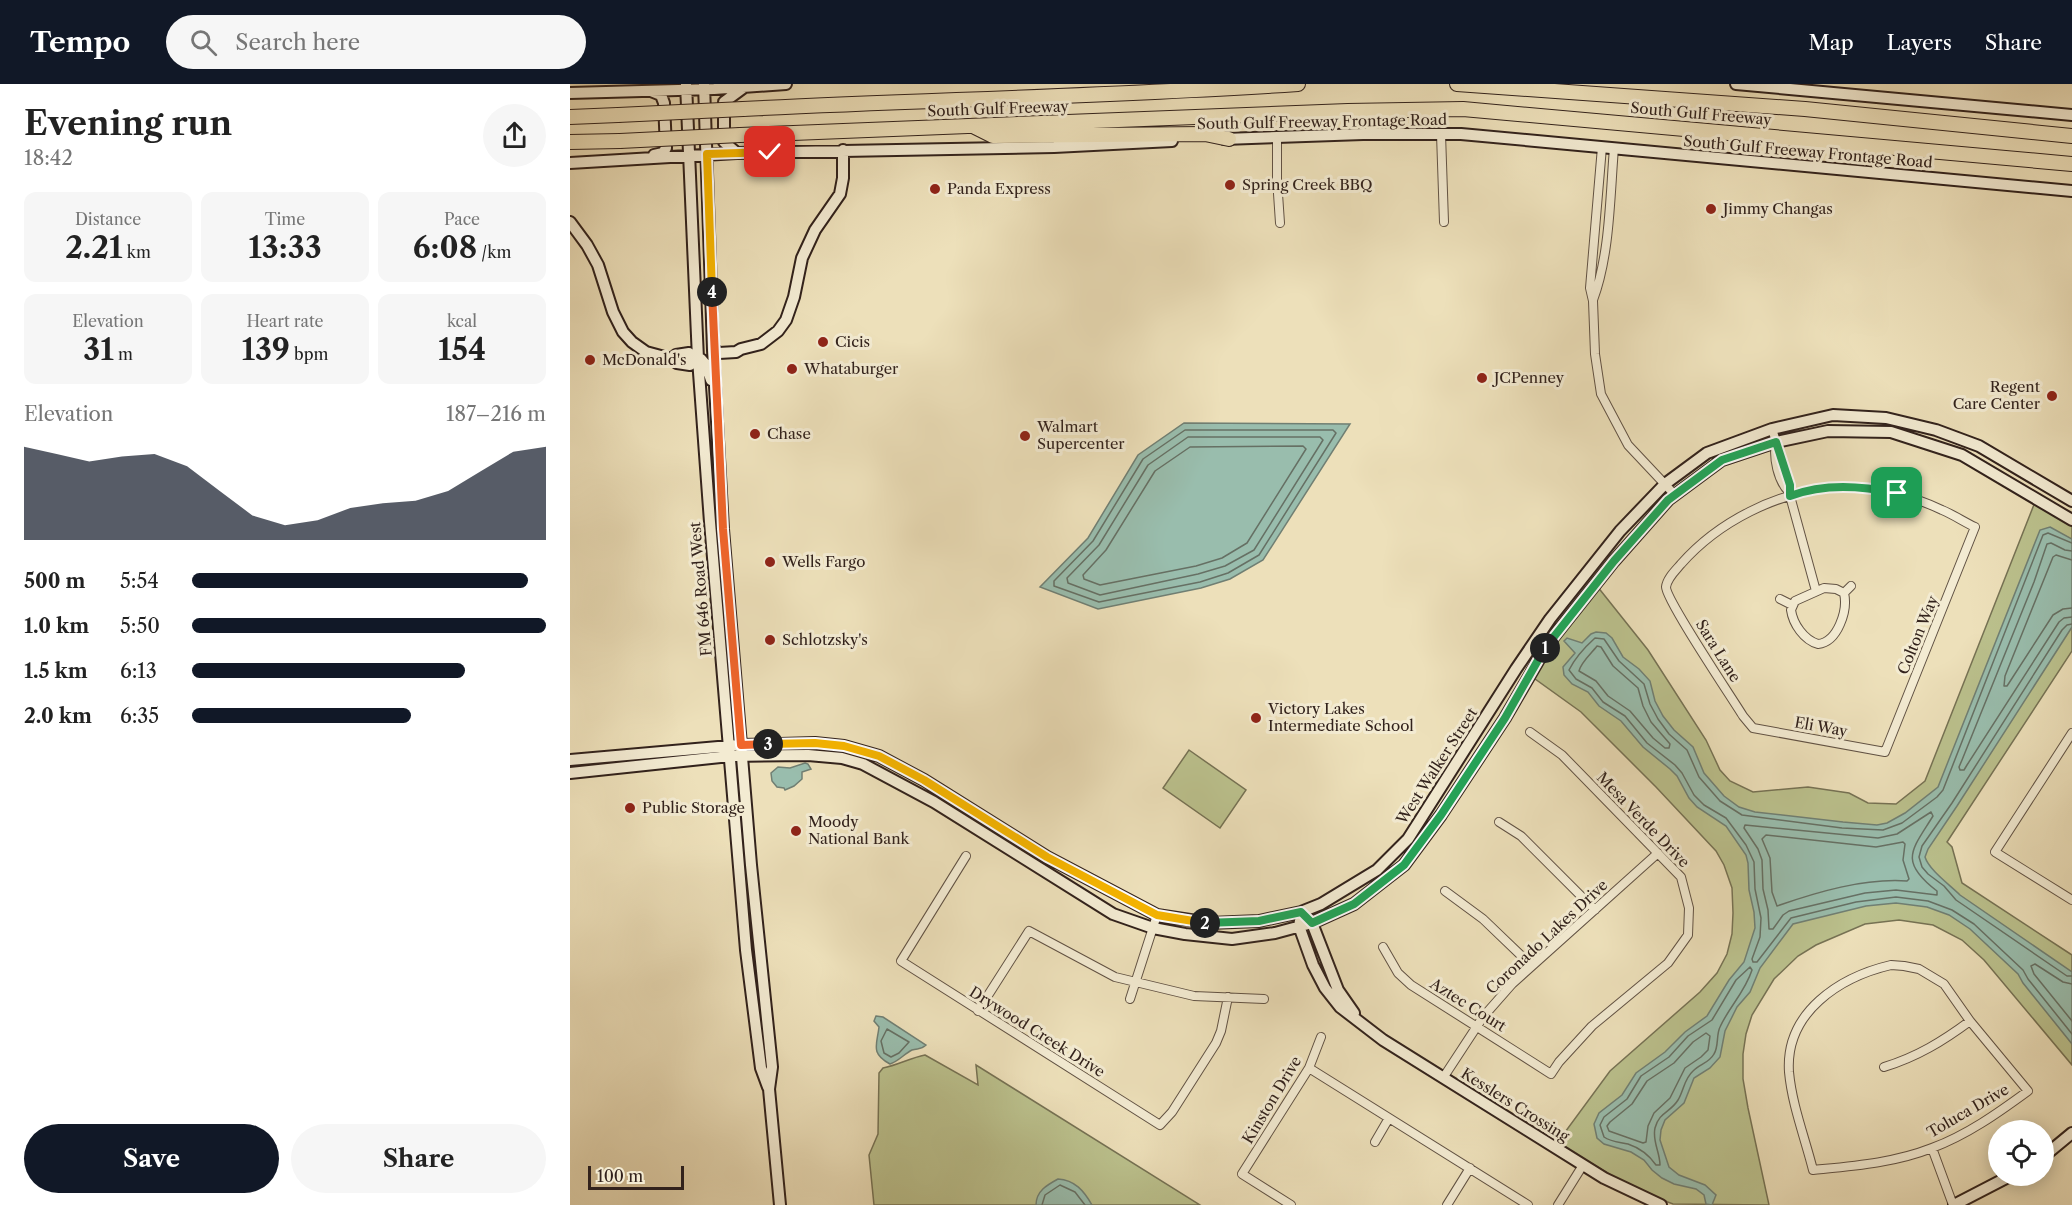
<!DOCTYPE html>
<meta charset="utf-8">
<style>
body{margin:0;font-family:"Libre Caslon Text",serif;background:#f6f6f6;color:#222;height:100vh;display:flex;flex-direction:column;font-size:22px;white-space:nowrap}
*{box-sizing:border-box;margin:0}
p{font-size:20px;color:#767676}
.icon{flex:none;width:33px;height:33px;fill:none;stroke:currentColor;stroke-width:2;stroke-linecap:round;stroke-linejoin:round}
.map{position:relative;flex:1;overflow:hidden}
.drawer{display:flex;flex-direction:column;background:#fff;width:570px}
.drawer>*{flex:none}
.controls{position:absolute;left:1418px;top:1036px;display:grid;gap:12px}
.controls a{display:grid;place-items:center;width:66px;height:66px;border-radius:50%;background:#fff;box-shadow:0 3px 15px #0003;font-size:30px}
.scale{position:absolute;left:18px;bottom:15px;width:96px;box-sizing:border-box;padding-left:6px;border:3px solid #32221c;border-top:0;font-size:16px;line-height:21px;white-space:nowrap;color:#32221c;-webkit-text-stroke:4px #f3ebd2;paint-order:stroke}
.pin{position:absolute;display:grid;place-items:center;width:51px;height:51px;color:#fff;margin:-26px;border-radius:12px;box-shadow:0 3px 9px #0006}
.km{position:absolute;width:30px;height:30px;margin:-15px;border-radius:50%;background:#222;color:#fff;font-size:16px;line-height:30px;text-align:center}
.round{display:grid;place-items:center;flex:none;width:63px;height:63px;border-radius:32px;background:#f6f6f6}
.summary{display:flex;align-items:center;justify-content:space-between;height:102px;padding:0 24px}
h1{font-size:33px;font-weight:800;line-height:45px}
.stats{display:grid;grid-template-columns:repeat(3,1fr);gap:9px;height:102px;padding:6px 24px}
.stats div{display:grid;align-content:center;border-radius:12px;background:#f6f6f6;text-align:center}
.stats b{font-size:30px;font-weight:800}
.stats small{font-size:16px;font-weight:400}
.stats p{font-size:16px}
.chart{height:168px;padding:12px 24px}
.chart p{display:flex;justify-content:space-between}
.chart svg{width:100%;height:108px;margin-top:6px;fill:#111827;opacity:.7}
.cta{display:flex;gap:12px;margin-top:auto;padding:12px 24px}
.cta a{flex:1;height:69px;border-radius:36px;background:#111827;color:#fff;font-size:24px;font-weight:800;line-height:69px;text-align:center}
.cta a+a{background:#f6f6f6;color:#222}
ul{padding:0 24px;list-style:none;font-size:20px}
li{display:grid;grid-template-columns:96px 72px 1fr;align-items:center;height:45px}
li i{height:15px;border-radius:8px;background:#111827}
header{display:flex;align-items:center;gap:36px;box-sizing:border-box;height:84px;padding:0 30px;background:#111827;color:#fff}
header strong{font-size:28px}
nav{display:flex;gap:33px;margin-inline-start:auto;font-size:21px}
.search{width:420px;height:54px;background:#f6f6f6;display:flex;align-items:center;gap:15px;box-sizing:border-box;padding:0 21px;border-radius:33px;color:#767676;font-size:22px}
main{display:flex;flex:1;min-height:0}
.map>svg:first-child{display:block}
</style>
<header>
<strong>Tempo</strong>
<div class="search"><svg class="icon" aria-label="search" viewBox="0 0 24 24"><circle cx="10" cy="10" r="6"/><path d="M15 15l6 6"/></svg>Search here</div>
<nav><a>Map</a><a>Layers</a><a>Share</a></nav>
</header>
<main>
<section class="drawer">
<div class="summary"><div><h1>Evening run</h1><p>18:42</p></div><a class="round"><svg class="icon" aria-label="share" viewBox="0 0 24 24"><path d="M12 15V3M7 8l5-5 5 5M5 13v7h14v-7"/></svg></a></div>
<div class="stats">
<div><p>Distance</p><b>2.21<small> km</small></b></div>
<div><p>Time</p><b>13:33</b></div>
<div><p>Pace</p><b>6:08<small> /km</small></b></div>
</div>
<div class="stats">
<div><p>Elevation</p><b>31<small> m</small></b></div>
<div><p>Heart rate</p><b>139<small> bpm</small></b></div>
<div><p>kcal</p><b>154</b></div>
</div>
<div class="chart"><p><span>Elevation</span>187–216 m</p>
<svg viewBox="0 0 160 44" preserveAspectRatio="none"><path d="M0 44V6L10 9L20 12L30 10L40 9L50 14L60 24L70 34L80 38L90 36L100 31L110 29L120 28L130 24L140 16L150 8L160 6V44z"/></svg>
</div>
<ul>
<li><b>500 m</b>5:54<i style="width:95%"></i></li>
<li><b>1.0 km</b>5:50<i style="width:100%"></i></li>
<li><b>1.5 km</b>6:13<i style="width:77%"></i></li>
<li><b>2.0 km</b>6:35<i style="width:62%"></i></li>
</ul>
<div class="cta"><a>Save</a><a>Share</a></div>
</section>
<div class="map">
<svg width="1502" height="1121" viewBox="0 0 1502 1121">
<rect width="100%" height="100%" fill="#ede0ba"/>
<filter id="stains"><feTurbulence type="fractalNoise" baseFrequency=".00333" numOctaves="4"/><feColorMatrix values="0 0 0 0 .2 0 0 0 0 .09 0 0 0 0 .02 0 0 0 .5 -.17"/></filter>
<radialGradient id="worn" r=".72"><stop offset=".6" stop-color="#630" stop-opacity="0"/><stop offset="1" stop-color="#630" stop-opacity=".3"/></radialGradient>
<!-- green -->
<path fill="#bbc18d" stroke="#767254" stroke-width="1.5" d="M 1465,418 L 1502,439 L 1502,567 L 1377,758 L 1382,763 L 1392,799 L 1502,871 L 1502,981 L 1414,876 L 1392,856 L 1363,841 L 1329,836 L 1295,840 L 1246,861 L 1228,872 L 1204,895 L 1182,931 L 1176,950 L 1173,970 L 1173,995 L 1178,1024 L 1199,1121 L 1103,1120 L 1066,1106 L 987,1059 L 1040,987 L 1130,908 L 1147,889 L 1157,870 L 1162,850 L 1163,829 L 1162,804 L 1154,781 L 1146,767 L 1086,703 L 1011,628 L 961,592 L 979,563 L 1027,502 L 1078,566 L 1136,656 L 1150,686 L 1160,697 L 1183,708 L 1238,703 L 1279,709 L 1298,719 L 1326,720 L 1355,697 Z
M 619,666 L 676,706 L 650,744 L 593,704 Z
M 355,971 L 408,1001 L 406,981 L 630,1121 L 304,1121 L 299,1071 L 308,1050 L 309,989 L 313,984 C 328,981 340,974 355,971 Z"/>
<!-- water -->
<path fill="#99bdad" stroke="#707f73" stroke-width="1.5" d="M 614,339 L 780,340 L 693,476 L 660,495 L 631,504 L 528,525 L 470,503 L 518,454 L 568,371 Z
M 1480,443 L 1502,455 L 1502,543 L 1387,722 L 1358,765 L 1355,773 C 1359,786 1380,801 1390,811 L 1502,888 L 1502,960 L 1453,899 L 1448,890 L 1400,845 L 1379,831 L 1357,823 L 1326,819 L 1296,822 L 1223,840 L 1190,884 L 1180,908 L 1167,923 L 1155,947 L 1150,973 L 1140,984 L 1124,994 L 1114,1019 L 1095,1036 L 1091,1046 L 1090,1056 L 1099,1083 L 1109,1091 L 1135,1101 L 1146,1111 L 1142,1121 L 1136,1120 L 1134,1111 L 1126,1105 L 1104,1100 L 1092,1094 L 1082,1086 L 1074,1076 L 1061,1068 L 1034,1060 L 1027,1054 L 1024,1040 L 1029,1029 L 1052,1011 L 1066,989 L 1095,968 L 1115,948 L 1137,932 L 1159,896 L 1174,878 L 1185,844 L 1184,828 L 1179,806 L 1178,779 L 1176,771 L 1156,742 L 1127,723 L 1119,714 L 1107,692 L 1100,685 L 1073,663 L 1051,637 L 1029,622 L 1018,608 L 1002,600 L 994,591 L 993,583 L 1005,569 L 994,557 L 997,554 L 1012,559 L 1021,550 L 1026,548 L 1036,549 L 1042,554 L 1053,573 L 1069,585 L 1080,597 L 1085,617 L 1093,632 L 1104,646 L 1123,663 L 1134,689 L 1154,712 L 1169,723 L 1185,728 L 1273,738 L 1307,741 L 1317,739 L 1335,729 L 1368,703 L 1470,446 Z
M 235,679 L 238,680 L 241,685 L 232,688 L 232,695 L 224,702 L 215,706 L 214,704 L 207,703 L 202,697 L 201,689 L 208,683 L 220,684 Z
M 306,932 L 313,933 L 356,961 C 351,966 348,964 342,966 C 334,970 329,977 320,980 C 300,969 307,961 309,943 L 304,937 Z
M 488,1095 C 505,1096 514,1107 522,1121 L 466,1121 C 466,1107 477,1101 488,1095 Z"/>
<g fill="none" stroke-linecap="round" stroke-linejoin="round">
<!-- shore -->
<path stroke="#667064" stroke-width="1.5" d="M 615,346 L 763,346 L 766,349 L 689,471 L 658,489 L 630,498 L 529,518 L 484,502 L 484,497 L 523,457 L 573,375 Z
M 618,353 L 750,353 L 753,356 L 684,466 L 655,482 L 628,490 L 530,511 L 498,499 L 497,494 L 529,461 L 578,381 Z
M 620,363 L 733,362 L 736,365 L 677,459 L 652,474 L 626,482 L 530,501 L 514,495 L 513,491 L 536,466 L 585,387 Z
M 1502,459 L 1478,449 L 1473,451 L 1373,706 L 1367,713 L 1332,739 L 1313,746 L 1272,744 L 1172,731 L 1150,717 L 1129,693 L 1117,666 L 1099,650 L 1088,635 L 1080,620 L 1074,600 L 1049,577 L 1034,555 L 1025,554 C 1015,563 1005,574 999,586 L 1006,595 L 1022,604 L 1033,618 L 1055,632 L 1077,659 L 1105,681 L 1112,689 L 1124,711 L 1134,721 L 1156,734 L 1176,761 L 1184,778 L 1185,805 L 1191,834 L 1190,853 L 1182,875 L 1183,878 L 1187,878 L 1221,834 L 1286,818 L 1326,813 L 1358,817 L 1382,826 L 1404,840 L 1453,886 L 1458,895 L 1502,950
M 1502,467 L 1495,466 L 1481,459 L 1477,460 L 1464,498 L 1392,676 L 1389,683 L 1390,686 L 1394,686 L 1397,681 L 1489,538 L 1494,534 L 1502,533
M 1502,476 L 1486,471 L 1483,473 L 1435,592 L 1434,602 L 1437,602 L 1439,599 L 1483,531 L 1493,525 L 1502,524
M 1502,540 L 1497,541 L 1492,546 L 1382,719 L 1352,762 L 1349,773 L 1352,783 L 1358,790 L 1374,802 L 1386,816 L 1497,892 L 1502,892
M 1027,562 L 1031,563 L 1043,582 L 1068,604 L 1073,622 L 1081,638 L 1100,660 L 1099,664 L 1095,664 L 1083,654 L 1060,627 L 1038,612 L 1026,597 L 1009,587 C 1011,578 1021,570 1027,562 Z
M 1361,728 L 1363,732 C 1342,766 1328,777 1367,807 L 1367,811 L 1326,806 L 1295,809 L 1219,827 L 1213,831 L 1203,845 L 1199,845 L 1198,826 L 1193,805 L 1192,776 L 1188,765 L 1174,744 L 1175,741 L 1308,754 L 1327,750 Z
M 1196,751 L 1306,763 L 1333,758 L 1335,760 L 1333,776 L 1339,795 L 1337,797 C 1294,794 1247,808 1207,822 L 1202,808 L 1200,774 L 1192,755 Z
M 1180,883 L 1182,886 C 1175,908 1159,923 1150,943 C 1146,951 1149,962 1144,970 C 1139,979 1130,980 1123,987 C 1114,995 1114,1006 1108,1016 C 1101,1028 1089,1028 1085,1044 C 1082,1057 1090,1068 1090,1081 L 1086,1081 C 1079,1071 1070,1064 1058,1060 C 1049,1058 1041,1058 1034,1053 L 1030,1041 L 1034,1033 L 1057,1015 L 1071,992 L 1099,973 L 1118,952 L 1142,936 L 1166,896 Z
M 1502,900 L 1493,898 L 1465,880 L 1461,882 L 1464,890 L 1502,937
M 317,945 L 339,958 L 329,969 L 321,973 L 314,969 L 311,957 Z
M 1136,949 L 1140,952 L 1138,966 L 1131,973 L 1115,984 L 1100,1014 L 1084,1029 L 1078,1042 L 1076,1058 L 1073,1059 L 1039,1047 L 1037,1042 L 1040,1038 L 1062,1020 L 1077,997 L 1104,979 L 1123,958 Z
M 472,1121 L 475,1111 L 490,1101 L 505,1108 L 515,1121"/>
<!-- street casing -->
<g stroke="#615244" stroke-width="10">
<path id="street" d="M 871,50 L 874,138
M 707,53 L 707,95 L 710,139
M 1032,63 L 1020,204 L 1023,217 L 1025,270 L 1031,310 L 1058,361 L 1105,411
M 1023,216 C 1040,171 1040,112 1044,64
M 1202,345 L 1220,401 L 1220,412 L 1246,507
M 1206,359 C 1203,374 1208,397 1219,408
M 1263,403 C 1301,402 1337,409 1372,426 C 1384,431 1394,438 1405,443 L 1315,668 L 1183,644 L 1173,632 C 1162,614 1096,516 1096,503 C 1097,494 1106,486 1111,480 C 1149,437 1206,409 1263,403 Z
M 1254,504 L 1266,505 L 1274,509 C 1278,526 1268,558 1248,560 C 1234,556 1223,540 1221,526 L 1225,517 Z
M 1274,509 L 1281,502
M 1210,515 L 1222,521
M 1502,649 L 1425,768 L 1502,816
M 929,738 L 951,752 L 1025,826
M 396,772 L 331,877 L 590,1041 L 602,1028 L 646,959 L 651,947 L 658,913
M 875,807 L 913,835 L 962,882
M 813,863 L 828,889 L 841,901 L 981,990 L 989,978 L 1022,942 L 1098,879 L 1118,851 L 1119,824 L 1111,793 L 992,671 L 960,648
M 1321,881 L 1334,882 L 1349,885 L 1374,900 L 1400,937 L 1458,1007 C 1428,1029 1397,1051 1362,1064 C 1324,1079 1283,1082 1243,1086 C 1235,1054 1222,1021 1219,988 C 1215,928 1270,893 1321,881 Z
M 560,915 L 587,831
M 408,927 L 459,847 L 545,893 L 624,912 L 694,915
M 1314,983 C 1347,973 1373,957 1400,937
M 739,984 L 958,1121
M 873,994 L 913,933 L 942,900 L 1088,769
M 805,1058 L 819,1034
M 1362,1064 L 1383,1121
M 721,1121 L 672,1090 L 739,984 L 751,953
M 877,1121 L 900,1084
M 988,1121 L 1013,1081"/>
</g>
<!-- secondary casing -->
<g stroke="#32221c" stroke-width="14">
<path id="secondary" d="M 116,0 L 128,275 L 140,438 L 176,866 L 191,984 L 198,1003
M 134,0 L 143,266 L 153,445 L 181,781 L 202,983 L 199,1005 L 210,1121
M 1166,0 L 1502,31
M 81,7 L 91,11 L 94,19 L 96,64 L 93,69 L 84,71
M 0,9 L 144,5 L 216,0
M 654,55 L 793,50 L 891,50 L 1502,107
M 167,69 L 154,58 L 154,18 L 173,4
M 0,79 L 167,69 L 484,63 L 602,57
M 0,138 L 17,161 L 28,181 L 43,228 L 53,248 L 62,258 L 76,268 L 102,275 L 107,279 L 120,281 L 125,275
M 145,266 L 149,269 L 166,268 L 171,265 L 191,260 L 208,247 L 216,236 L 224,213 L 232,174 L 245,146 L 270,110 L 273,94 L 273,66
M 102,275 L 106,271 L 119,269 L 125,275 L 131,275 L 136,281 L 141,296
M 0,676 L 171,661 L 245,659 L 274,662 L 309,672 L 354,696 L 477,773 L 587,831 L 640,839 L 689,837 L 731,828 L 751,820 L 807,786 L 838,755 L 946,585 L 980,535 L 1050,447 L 1095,400 L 1137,369 L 1202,345 L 1263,331 L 1316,334 L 1366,346 L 1409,362 L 1502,417
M 0,689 L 160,672 L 238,671 L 272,674 L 293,680 L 364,718 L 543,830 L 583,844 L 615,850 L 662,855 L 705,849 L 742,839 L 784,820 L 834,781 L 871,731 L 935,634 L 978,560 L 1044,477 L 1098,416 L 1152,376 L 1206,358 L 1258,347 L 1321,348 L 1392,371 L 1502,436
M 737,834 L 742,839 L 768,906 L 784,929
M 730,837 L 729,842 L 743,881 L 755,904 L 770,923 L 813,956 L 1034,1094 L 1091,1121
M 1473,1073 L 1502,1049
M 1384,1121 L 1440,1092"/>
</g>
<!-- highway casing -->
<g stroke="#32221c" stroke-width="16">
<path id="highway" d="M 887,0 L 1235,25 L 1502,52
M 173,25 C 358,16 543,12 728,0
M 0,33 L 48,31
M 405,43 L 423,52 L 635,50 L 659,55
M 170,51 L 778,27 L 893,25 L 1502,80
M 0,58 L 50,57"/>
</g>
<!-- street -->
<use href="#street" stroke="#f3ebd2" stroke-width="8"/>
<!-- secondary -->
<use href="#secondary" stroke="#f3ebd2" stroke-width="10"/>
<!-- highway -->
<use href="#highway" stroke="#ede0ba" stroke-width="14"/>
<!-- highway-bridge casing -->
<g stroke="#32221c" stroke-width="16" stroke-linecap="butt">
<path id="highway-bridge" d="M 48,31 L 173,25
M 50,57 L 170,51"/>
</g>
<!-- highway-bridge -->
<use href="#highway-bridge" stroke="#ede0ba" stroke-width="14"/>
</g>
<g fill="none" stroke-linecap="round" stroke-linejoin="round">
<!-- split-1 casing -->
<g stroke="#fff" stroke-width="12">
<path id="split-1" d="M 975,564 L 1044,477 L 1098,416 L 1152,376 L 1206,358 L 1220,401 L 1220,412 C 1255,399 1291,402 1327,409"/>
</g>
<!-- split-2 casing -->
<g stroke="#fff" stroke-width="12">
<path id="split-2" d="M 635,839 L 689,837 L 731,828 L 742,839 L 784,820 L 834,781 L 871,731 L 935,634 L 975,564"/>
</g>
<!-- split-3 casing -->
<g stroke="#fff" stroke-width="12">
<path id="split-3" d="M 198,660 L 245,659 L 274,662 L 309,672 L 354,696 L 477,773 L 587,831 L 635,839"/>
</g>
<!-- split-4 casing -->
<g stroke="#fff" stroke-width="12">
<path id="split-4" d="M 142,208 L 153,445 L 171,661 L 198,660"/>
</g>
<!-- split-5 casing -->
<g stroke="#fff" stroke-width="12">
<path id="split-5" d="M 142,208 L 137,70 L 200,68"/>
</g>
<!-- split-1 -->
<use href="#split-1" stroke="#22a559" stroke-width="8"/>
<!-- split-2 -->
<use href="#split-2" stroke="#22a559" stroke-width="8"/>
<!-- split-3 -->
<use href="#split-3" stroke="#f5b400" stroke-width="8"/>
<!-- split-4 -->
<use href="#split-4" stroke="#f0652b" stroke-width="8"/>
<!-- split-5 -->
<use href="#split-5" stroke="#f5b400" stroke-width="8"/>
</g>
<!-- markers -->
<g fill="#8f2418" stroke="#f3ebd2" stroke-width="2">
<circle cx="660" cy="101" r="6"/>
<circle cx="365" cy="105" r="6"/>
<circle cx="1141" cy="125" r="6"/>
<circle cx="253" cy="258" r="6"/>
<circle cx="20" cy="276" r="6"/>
<circle cx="222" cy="285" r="6"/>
<circle cx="912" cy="294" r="6"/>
<circle cx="1482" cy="312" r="6"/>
<circle cx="185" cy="350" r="6"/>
<circle cx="455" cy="352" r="6"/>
<circle cx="200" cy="478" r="6"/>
<circle cx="200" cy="556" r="6"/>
<circle cx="686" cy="634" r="6"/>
<circle cx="60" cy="724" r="6"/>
<circle cx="226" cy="747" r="6"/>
</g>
<g text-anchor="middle" stroke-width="6" stroke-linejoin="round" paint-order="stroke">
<!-- street labels -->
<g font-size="15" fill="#32221c" stroke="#f3ebd2">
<text transform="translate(428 25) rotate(-2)" y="5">South Gulf Freeway</text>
<text transform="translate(1131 30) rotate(5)" y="5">South Gulf Freeway</text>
<text transform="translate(752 38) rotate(-1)" y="5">South Gulf Freeway Frontage Road</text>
<text transform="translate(1238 68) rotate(5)" y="5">South Gulf Freeway Frontage Road</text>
<text transform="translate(131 505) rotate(-95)" y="5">FM 646 Road West</text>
<text transform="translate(1348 551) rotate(-68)" y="5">Colton Way</text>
<text transform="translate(1148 567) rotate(58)" y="5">Sara Lane</text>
<text transform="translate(1251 643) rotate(10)" y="5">Eli Way</text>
<text transform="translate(867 682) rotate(-57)" y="5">West Walker Street</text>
<text transform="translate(1073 736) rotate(46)" y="5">Mesa Verde Drive</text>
<text transform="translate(977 853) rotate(-43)" y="5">Coronado Lakes Drive</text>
<text transform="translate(898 921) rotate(32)" y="5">Aztec Court</text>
<text transform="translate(467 948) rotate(32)" y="5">Drywood Creek Drive</text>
<text transform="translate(702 1016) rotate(-59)" y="5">Kinston Drive</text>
<text transform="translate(945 1021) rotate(32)" y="5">Kesslers Crossing</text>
<text transform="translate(1398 1027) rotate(-30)" y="5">Toluca Drive</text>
</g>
<!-- poi labels -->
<g font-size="15" fill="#32221c" stroke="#f3ebd2" text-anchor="start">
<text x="672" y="106">Spring Creek BBQ</text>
<text x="377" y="110">Panda Express</text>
<text x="1153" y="130">Jimmy Changas</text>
<text x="265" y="263">Cicis</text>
<text x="32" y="281">McDonald's</text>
<text x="234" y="290">Whataburger</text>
<text x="924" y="299">JCPenney</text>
<text x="1470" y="308" text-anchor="end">Regent<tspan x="1470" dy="17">Care Center</tspan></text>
<text x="467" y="348">Walmart<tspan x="467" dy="17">Supercenter</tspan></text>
<text x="197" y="355">Chase</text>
<text x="212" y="483">Wells Fargo</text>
<text x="212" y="561">Schlotzsky's</text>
<text x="698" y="630">Victory Lakes<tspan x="698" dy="17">Intermediate School</tspan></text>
<text x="72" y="729">Public Storage</text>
<text x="238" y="743">Moody<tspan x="238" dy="17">National Bank</tspan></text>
</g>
</g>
<rect width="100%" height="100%" filter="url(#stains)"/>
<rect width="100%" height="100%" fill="url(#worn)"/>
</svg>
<div class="controls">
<a><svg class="icon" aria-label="locate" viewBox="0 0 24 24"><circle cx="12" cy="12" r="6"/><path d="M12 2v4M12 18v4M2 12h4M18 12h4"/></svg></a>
</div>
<div class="scale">100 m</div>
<div class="pin" style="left:1327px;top:409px;background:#1e9e55"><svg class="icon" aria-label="arrive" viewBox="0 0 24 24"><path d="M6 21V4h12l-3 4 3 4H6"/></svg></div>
<div class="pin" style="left:200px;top:68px;background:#d93025"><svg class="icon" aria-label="check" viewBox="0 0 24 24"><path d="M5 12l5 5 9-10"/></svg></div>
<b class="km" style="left:975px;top:564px">1</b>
<b class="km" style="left:635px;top:839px">2</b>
<b class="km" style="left:198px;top:660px">3</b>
<b class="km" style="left:142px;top:208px">4</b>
</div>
</main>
